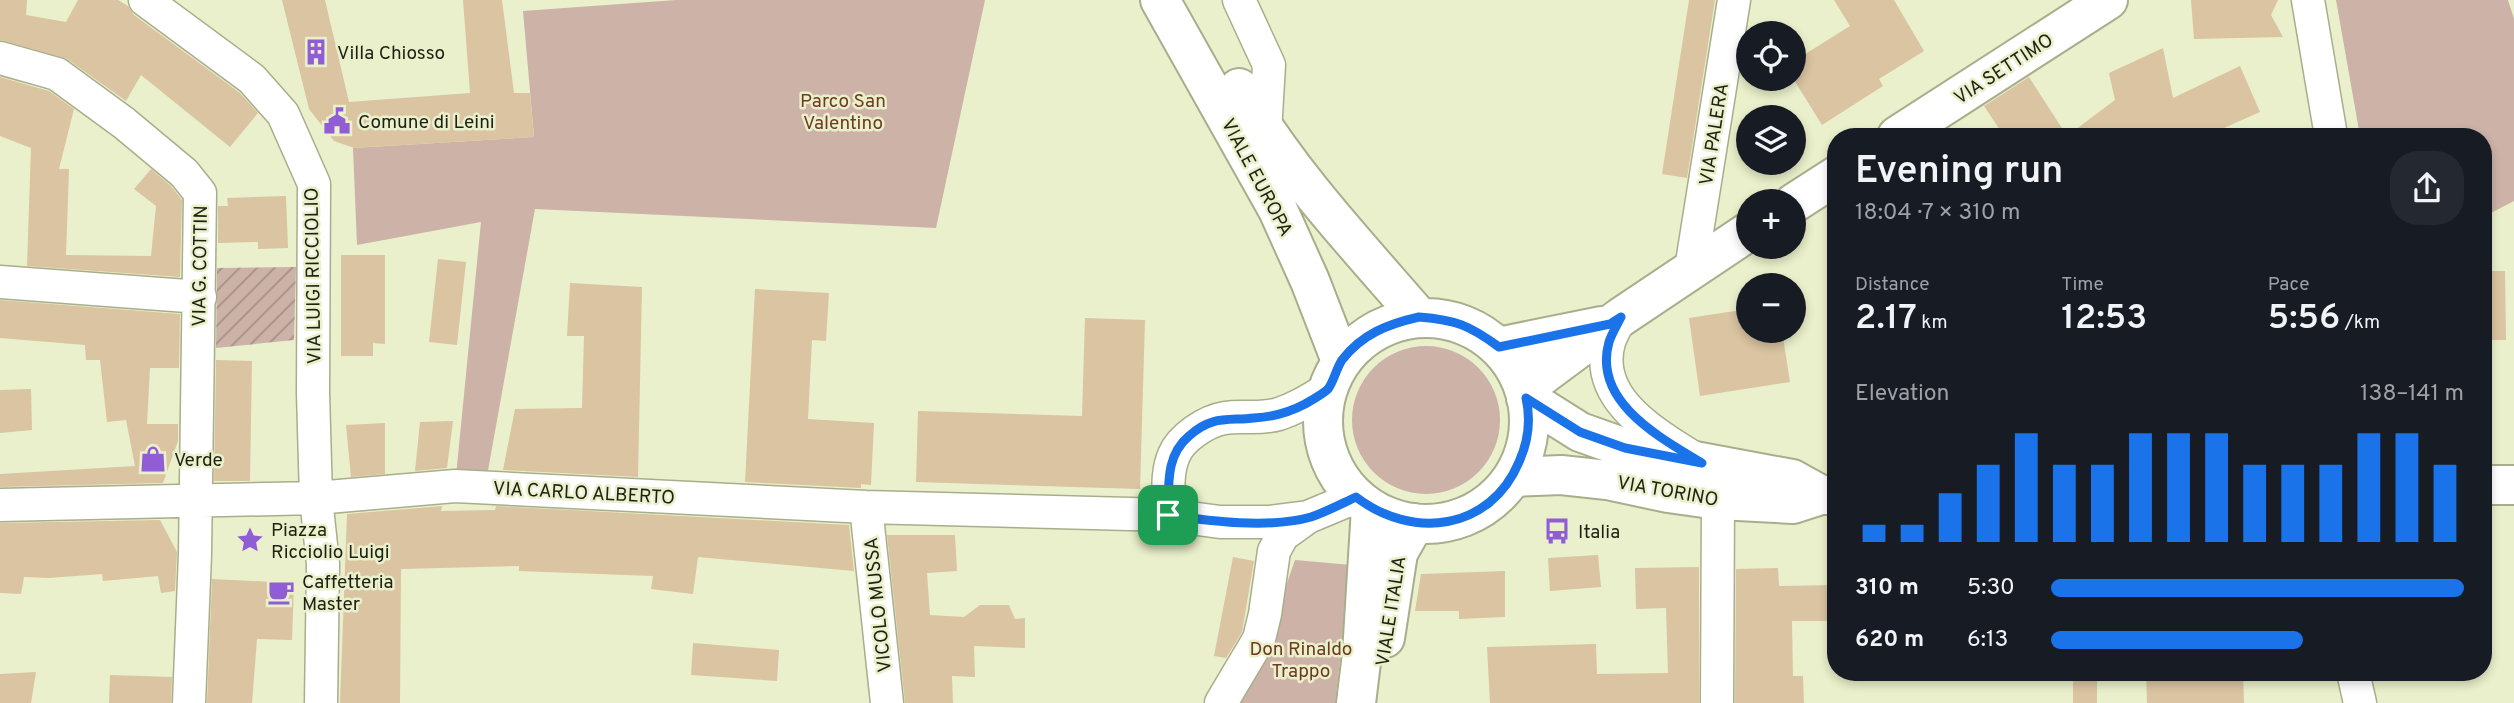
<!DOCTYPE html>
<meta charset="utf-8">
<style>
body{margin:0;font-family:Overpass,sans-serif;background:#242831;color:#f1f3f6;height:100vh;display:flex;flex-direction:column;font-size:26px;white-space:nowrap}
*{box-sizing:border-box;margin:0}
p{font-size:23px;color:#9ea1a6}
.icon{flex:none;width:38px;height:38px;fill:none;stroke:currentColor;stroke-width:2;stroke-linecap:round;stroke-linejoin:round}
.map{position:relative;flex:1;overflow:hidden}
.sheet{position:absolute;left:1827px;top:128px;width:665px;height:553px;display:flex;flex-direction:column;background:#171b24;border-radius:28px;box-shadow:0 4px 10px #0003}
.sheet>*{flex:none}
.buttons{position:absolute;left:1736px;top:21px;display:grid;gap:14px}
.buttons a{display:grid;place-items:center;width:70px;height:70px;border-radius:50%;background:#171b24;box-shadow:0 4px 10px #0003;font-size:35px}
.pin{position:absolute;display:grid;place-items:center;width:60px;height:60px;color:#fff;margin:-30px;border-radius:14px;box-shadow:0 4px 10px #0006}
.round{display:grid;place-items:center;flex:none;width:74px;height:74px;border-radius:28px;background:#242831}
.head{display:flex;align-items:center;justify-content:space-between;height:119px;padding:0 28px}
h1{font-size:38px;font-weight:600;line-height:52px}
.stats{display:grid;grid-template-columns:repeat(3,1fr);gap:10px;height:119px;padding:7px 28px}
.stats div{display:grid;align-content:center}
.stats b{font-size:35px;font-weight:600}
.stats small{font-size:19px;font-weight:400}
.stats p{font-size:19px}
.chart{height:196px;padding:14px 28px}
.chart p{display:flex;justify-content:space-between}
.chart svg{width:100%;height:126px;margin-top:7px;stroke:#1a73e8;stroke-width:6}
ul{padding:0 28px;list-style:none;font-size:23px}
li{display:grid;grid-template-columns:112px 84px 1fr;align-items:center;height:52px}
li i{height:18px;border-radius:9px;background:#1a73e8}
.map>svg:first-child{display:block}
</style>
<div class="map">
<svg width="2514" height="703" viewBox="0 0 2514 703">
<defs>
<pattern id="garden-furrows" width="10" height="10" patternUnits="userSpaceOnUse" patternTransform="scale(1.75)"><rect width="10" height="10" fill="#ccb2a7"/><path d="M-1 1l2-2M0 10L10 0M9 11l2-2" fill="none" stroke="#a59087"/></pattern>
</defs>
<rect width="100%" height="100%" fill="#eaf0cb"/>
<!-- green -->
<path fill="#ccb2a7" d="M 676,0 L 985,0 L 936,228 L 535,209 L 485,487 L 455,486 L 481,222 L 357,245 L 353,148 L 534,137 L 523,11 Z
M 2336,0 L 2508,0 L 2514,19 L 2514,201 L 2483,217 L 2483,136 L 2360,136 Z
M1352 420a74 74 0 1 1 148 0a74 74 0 1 1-148 0Z
M 1295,560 L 1351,565 L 1335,703 L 1236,703 L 1252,684 Z"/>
<!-- garden -->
<path fill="url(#garden-furrows)" d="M 296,267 L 294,340 L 216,348 L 217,268 Z"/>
<!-- building -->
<path fill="#dac4a1" d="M 0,0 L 27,0 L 26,15 L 66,22 L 78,0 L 118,0 L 128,6 L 134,15 L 240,93 L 258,113 L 230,147 L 141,75 L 126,101 L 67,59 L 0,40 Z
M 282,0 L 325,0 L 349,102 L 470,93 L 463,0 L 502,0 L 514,93 L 530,93 L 534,137 L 354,148 L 334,141 L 309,109 Z
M 1689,0 L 1715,0 L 1687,178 L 1662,174 Z
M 1834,0 L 1894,0 L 1924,51 L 1879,79 L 1883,86 L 1822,125 L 1794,80 L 1794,61 L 1850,26 Z
M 2191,0 L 2278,0 L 2271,15 L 2283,37 L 2194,39 Z
M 2163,48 L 2173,98 L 2240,66 L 2260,112 L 2206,136 L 2067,136 L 2115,100 L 2109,73 Z
M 0,77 L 49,91 L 74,109 L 59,169 L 69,169 L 66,255 L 151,256 L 156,206 L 134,189 L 151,169 L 171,186 L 182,200 L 180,277 L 27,266 L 31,148 L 0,136 Z
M 2029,77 L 2067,136 L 2004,136 L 1984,106 Z
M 286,196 L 288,248 L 258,249 L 258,242 L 218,243 L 218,206 L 228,206 L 227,198 Z
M 341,255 L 385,255 L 385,344 L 373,343 L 373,356 L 341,356 Z
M 438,259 L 466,262 L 457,345 L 429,342 Z
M 2483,271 L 2505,271 L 2506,340 L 2483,340 Z
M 570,283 L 642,287 L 638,477 L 503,470 L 515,409 L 582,408 L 584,336 L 567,336 Z
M 755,289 L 829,293 L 826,341 L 812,340 L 808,419 L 874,423 L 871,485 L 861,484 L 861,488 L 745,482 Z
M 0,300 L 180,314 L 179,368 L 150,368 L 147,424 L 178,424 L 178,441 L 163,483 L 0,487 L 0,474 L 135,466 L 126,420 L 107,422 L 100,360 L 86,360 L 85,345 L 0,338 Z
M 1748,309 L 1748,331 L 1782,331 L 1790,382 L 1700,396 L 1689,318 Z
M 1085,318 L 1145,320 L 1140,489 L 916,482 L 918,411 L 1082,416 Z
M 216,360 L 252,361 L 250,481 L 214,481 Z
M 31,389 L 32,430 L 0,433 L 0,390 Z
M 453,421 L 447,468 L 415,471 L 420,422 Z
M 385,423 L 385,474 L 351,477 L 346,425 Z
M 442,506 L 441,511 L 495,510 L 496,506 L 849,525 L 854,571 L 698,557 L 693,594 L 651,589 L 653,576 L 519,571 L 519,566 L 401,569 L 400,703 L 340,703 L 347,514 Z
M 160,520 L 177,552 L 175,591 L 161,593 L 158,576 L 103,581 L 102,574 L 49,578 L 24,577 L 21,594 L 0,593 L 0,523 Z
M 887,535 L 955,535 L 957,571 L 927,573 L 930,615 L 964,617 L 980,605 L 1009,605 L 1015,619 L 1025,618 L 1025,648 L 974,646 L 975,677 L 952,676 L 953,703 L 905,703 Z
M 1598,555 L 1601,587 L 1550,591 L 1548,558 Z
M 1233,557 L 1254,561 L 1242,632 L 1226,658 L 1214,656 Z
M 1699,567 L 1699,703 L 1490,703 L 1487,647 L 1596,644 L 1597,674 L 1668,673 L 1666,608 L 1636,609 L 1635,568 Z
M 1778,568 L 1779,586 L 1836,585 L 1836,621 L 1792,621 L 1793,676 L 1803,676 L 1804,703 L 1735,703 L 1736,569 Z
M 1505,571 L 1505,617 L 1459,619 L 1459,611 L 1415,611 L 1421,574 Z
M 212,579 L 294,583 L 292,640 L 257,639 L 252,703 L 207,703 Z
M 693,643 L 779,650 L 777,681 L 691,675 Z
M 36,672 L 31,703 L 0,703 L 0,674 Z
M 2073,672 L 2097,672 L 2097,703 L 2073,703 Z
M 2146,672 L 2243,672 L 2244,703 L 2147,703 Z
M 110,675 L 172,677 L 171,703 L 109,703 Z"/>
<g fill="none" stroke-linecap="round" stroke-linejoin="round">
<!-- minor casing -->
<g stroke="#a8ae8b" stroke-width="35">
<path id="minor" d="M 145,0 L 252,79 L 283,114 L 314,184 L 313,393 L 316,498 L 323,564 L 321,703
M 1239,0 L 1269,65 L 1265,132
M 2308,0 L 2331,136
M 0,58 L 57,74 L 124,123 L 184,173 L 200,193 L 195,554 L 189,703
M 1691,269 L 1734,0
M 0,282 L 200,297
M 1621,317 C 1617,325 1612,333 1609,342 C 1593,398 1653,432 1692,457
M 0,505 L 316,498 L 455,486 L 866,507 L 1168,515 L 1220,522 L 1269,522 L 1308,517 L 1356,497
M 866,507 L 887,703
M 1168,515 C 1169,496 1166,473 1174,455 C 1181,438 1206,421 1225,418 C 1243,415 1259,420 1279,414 C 1297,408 1312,399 1327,389
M 2353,672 L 2360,703
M 1221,703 L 1259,639 L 1265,614 L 1274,551 L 1283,535 L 1308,517
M 1717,703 L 1718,500"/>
</g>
<!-- tertiary casing -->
<g stroke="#a8ae8b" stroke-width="42">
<path id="tertiary" d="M 1897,136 L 2108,0
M 1794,203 L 1836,176
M 1498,347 L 1601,326
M 1524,389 L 1621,317 L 1748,232"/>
</g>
<!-- secondary casing -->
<g stroke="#a8ae8b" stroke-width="42">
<path id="secondary" d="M 1526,398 L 1580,432 L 1625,448 L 1792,479 L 1821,495
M 1513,477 L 1561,475 L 1607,480 L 1668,493 L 1718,500 L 1793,504 L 1821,495 L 1836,495
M 2483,485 L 2514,485"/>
</g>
<!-- primary casing -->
<g stroke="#a8ae8b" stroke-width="42">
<path id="primary" d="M 1160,0 L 1278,210 L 1310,281 L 1341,361
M 1239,88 C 1288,172 1355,243 1419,317
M1323 421a103 103 0 1 1 206 0a103 103 0 1 1-206 0Z
M 1385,638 L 1398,553 L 1415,523
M 1356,703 L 1362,654 L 1371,508"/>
</g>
<!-- minor -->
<use href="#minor" stroke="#fff" stroke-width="32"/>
<!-- tertiary -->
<use href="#tertiary" stroke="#fff" stroke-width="38"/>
<!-- secondary -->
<use href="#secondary" stroke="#fff" stroke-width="38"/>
<!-- primary -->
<use href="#primary" stroke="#fff" stroke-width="38"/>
</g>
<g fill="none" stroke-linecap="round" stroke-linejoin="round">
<!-- route casing -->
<g stroke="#fff" stroke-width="14">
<path id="route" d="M 1419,317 C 1456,320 1469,325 1499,347 L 1610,324 L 1621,317 C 1617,325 1612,333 1609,342 C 1592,402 1661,438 1702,463 L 1625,448 L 1580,432 L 1526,398 C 1531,420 1528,442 1519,462 C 1490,531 1412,540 1356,497 C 1341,504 1326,512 1311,517 C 1269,529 1210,521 1168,515 C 1169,486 1165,456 1189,436 C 1212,415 1228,421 1254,418 C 1271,417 1290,412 1305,404 C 1312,400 1323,394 1328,389 C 1334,381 1336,369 1342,360 C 1362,334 1388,324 1419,317 Z"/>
</g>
<!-- route -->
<use href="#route" stroke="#1a73e8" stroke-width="9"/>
</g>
<!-- icons -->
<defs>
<g id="building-bare" transform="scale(2.1)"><path d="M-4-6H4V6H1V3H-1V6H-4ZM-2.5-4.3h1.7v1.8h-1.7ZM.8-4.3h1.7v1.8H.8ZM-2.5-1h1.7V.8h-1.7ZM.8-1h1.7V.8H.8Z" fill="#905dd6" stroke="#eaf0cb" stroke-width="2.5" paint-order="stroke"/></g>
<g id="civic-bare" transform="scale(2.1)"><path d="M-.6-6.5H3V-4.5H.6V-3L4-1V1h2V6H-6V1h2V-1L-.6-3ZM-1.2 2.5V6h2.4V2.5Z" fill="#905dd6" stroke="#eaf0cb" stroke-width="2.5" paint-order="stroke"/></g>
<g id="shop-bare" transform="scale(2.1)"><path d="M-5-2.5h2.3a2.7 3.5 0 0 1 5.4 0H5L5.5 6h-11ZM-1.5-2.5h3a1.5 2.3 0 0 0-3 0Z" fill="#905dd6" stroke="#eaf0cb" stroke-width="2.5" paint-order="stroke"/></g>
<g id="bus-bare" transform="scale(2.1)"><path d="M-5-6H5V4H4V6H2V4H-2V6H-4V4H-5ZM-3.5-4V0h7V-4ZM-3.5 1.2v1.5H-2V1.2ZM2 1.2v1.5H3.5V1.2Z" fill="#905dd6" stroke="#eaf0cb" stroke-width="2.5" paint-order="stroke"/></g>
<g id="sight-bare" transform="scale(2.1)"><path d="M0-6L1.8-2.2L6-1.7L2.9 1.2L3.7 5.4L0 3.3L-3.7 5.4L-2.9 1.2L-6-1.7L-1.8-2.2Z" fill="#905dd6" stroke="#eaf0cb" stroke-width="2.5" paint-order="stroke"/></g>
<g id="cafe-bare" transform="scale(2.1)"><path d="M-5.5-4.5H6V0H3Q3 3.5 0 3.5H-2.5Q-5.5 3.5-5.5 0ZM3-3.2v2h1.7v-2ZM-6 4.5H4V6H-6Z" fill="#905dd6" stroke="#eaf0cb" stroke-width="2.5" paint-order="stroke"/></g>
</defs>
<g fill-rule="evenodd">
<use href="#building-bare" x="316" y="52"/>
<use href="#civic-bare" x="337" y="121"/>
<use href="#shop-bare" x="153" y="459"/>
<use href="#bus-bare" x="1557" y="531"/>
<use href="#sight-bare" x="250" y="540"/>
<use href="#cafe-bare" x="281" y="592"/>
</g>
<g text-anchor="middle" stroke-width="5" stroke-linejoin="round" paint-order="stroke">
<!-- poi labels -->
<g font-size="19" fill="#1e2012" stroke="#eaf0cb" text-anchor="start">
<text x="337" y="59">Villa Chiosso</text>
<text x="358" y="128">Comune di Leini</text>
<text x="174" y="466">Verde</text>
<text x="271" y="536">Piazza<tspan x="271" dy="22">Ricciolio Luigi</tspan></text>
<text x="1578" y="538">Italia</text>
<text x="302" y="588">Caffetteria<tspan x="302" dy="22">Master</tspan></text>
</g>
<!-- street labels -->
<g font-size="19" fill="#1e2012" stroke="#eaf0cb">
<text transform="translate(2003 68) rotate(-33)" y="7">VIA SETTIMO</text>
<text transform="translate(1713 134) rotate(-81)" y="7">VIA PALERA</text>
<text transform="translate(1258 177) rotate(62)" y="7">VIALE EUROPA</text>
<text transform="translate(199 266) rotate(-89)" y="7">VIA G. COTTIN</text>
<text transform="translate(312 276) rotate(-91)" y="7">VIA LUIGI RICCIOLIO</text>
<text transform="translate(1668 490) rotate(10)" y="7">VIA TORINO</text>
<text transform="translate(584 492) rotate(3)" y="7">VIA CARLO ALBERTO</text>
<text transform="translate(877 605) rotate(-96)" y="7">VICOLO MUSSA</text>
<text transform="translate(1390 611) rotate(-81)" y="7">VIALE ITALIA</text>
</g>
<!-- park labels -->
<g font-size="19" fill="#6f3a21" stroke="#eaf0cb">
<text x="843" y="107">Parco San<tspan x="843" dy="22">Valentino</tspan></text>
<text x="1301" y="655">Don Rinaldo<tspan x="1301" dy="22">Trappo</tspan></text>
</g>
</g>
</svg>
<div class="buttons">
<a><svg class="icon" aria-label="locate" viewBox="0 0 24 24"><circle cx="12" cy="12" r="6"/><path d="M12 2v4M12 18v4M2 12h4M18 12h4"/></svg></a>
<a><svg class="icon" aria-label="layers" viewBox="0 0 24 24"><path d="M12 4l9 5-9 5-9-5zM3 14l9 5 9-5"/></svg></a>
<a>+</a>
<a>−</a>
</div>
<div class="pin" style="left:1168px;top:515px;background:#1e9e55"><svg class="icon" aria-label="arrive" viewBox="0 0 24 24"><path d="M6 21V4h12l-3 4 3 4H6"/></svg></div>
<section class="sheet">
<div class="head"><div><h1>Evening run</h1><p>18:04 · 7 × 310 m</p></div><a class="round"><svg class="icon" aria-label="share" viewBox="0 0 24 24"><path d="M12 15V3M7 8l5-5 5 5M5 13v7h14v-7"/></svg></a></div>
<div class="stats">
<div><p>Distance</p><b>2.17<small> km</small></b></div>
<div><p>Time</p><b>12:53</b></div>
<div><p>Pace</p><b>5:56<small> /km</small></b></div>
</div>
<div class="chart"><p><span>Elevation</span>138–141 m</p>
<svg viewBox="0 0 160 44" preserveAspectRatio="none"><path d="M5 44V38M15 44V38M25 44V27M35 44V17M45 44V6M55 44V17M65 44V17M75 44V6M85 44V6M95 44V6M105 44V17M115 44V17M125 44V17M135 44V6M145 44V6M155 44V17"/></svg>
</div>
<ul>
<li><b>310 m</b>5:30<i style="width:100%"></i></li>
<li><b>620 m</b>6:13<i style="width:61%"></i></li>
</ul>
</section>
</div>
